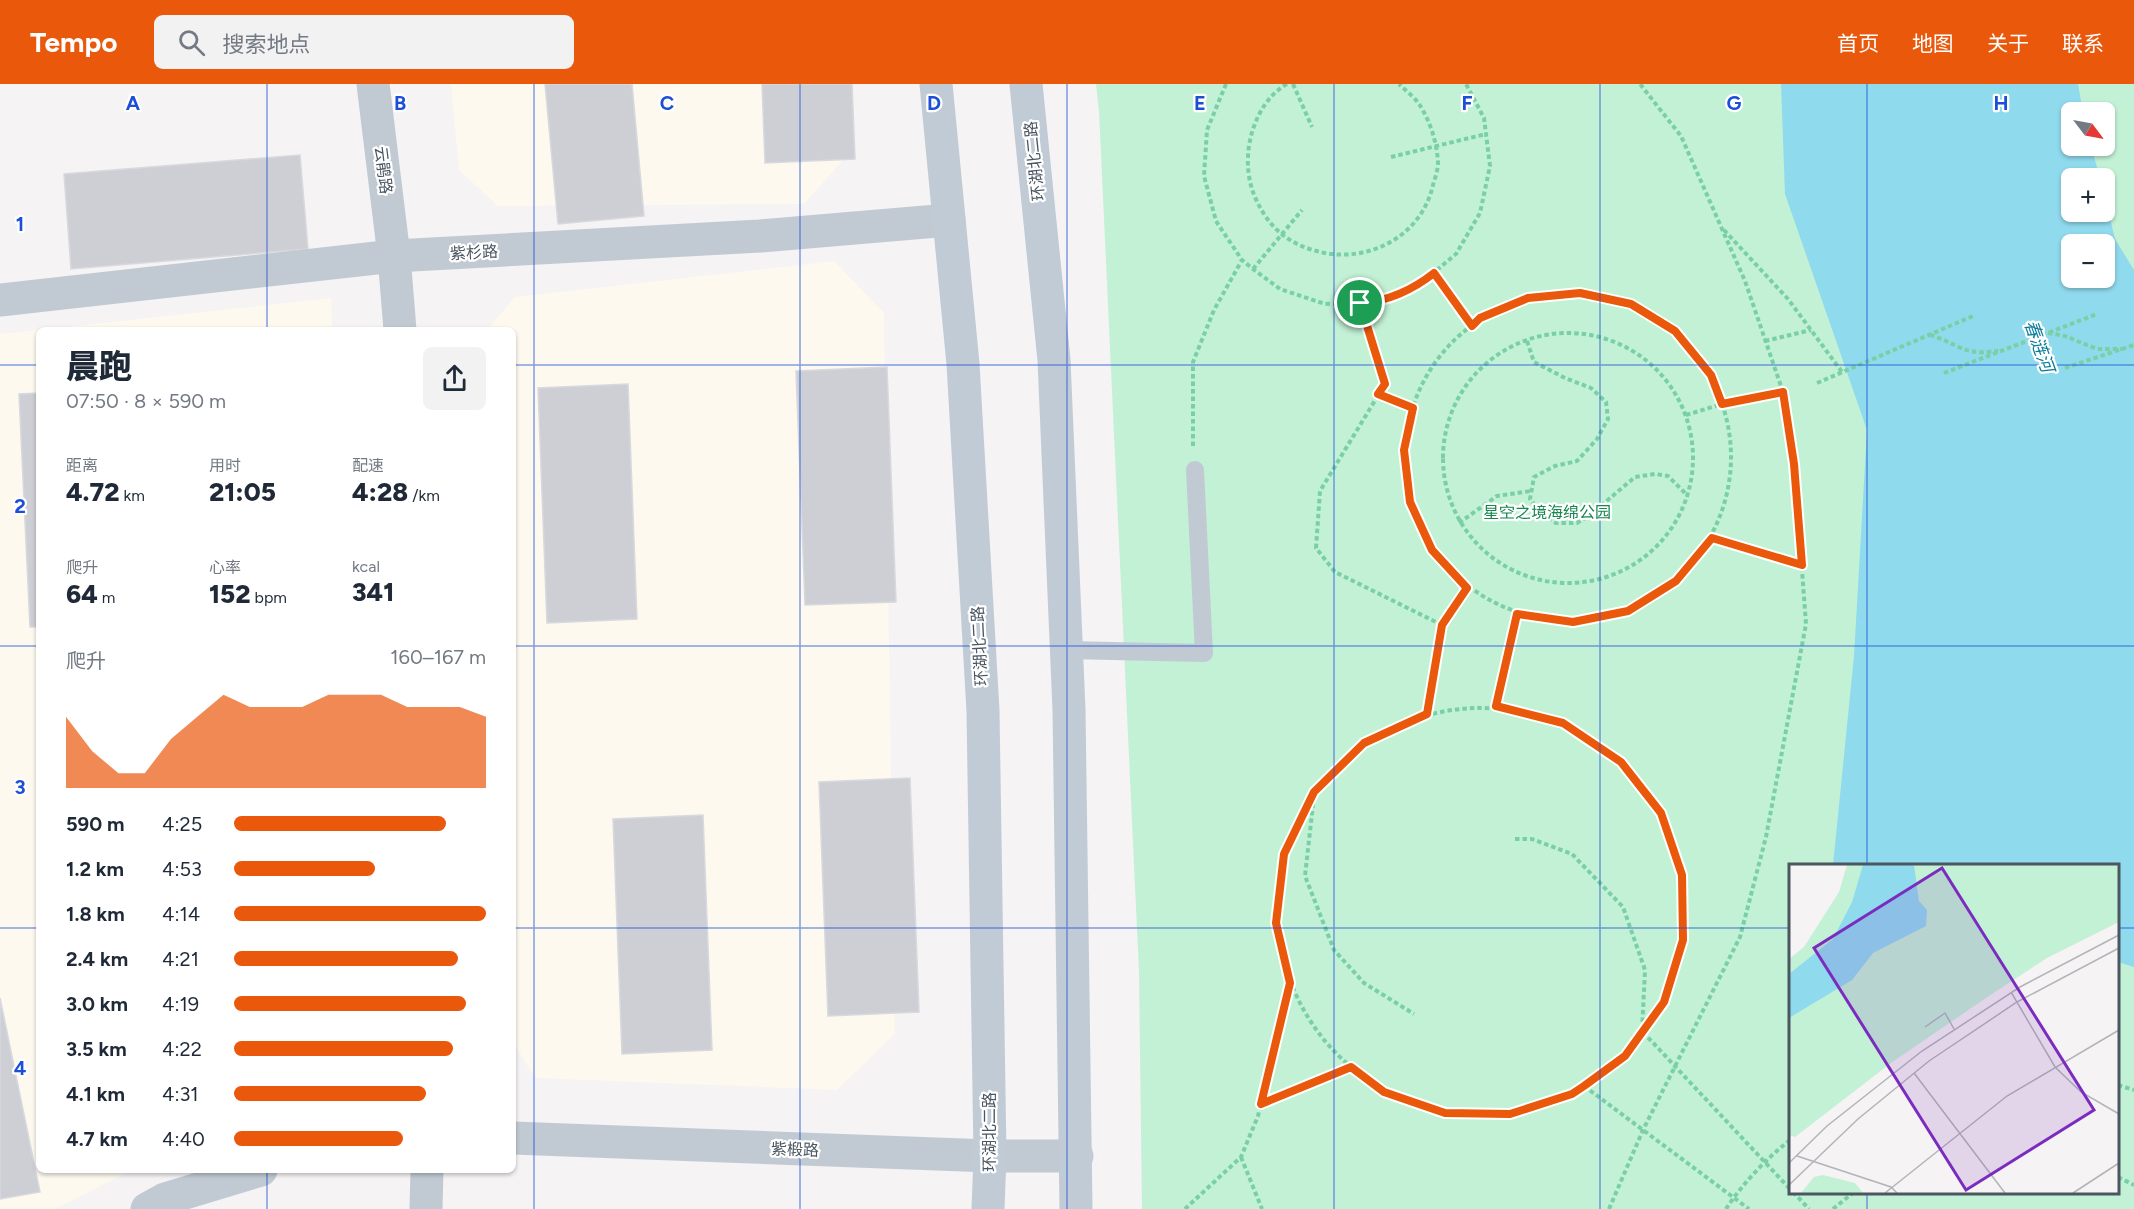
<!DOCTYPE html>
<html lang="zh">
<meta charset="utf-8">
<style>
body{margin:0;font-family:Figtree,"Noto Sans SC",sans-serif;background:#f2f2f3;color:#1f2937;height:100vh;display:flex;flex-direction:column;font-size:22px;white-space:nowrap}
*{box-sizing:border-box;margin:0}
p{font-size:20px;color:#747a83}
.icon{flex:none;width:33px;height:33px;fill:none;stroke:currentColor;stroke-width:2;stroke-linecap:round;stroke-linejoin:round}
.map{position:relative;flex:1;overflow:hidden}
.details{position:absolute;left:36px;top:243px;width:480px;height:846px;display:flex;flex-direction:column;background:#fff;border-radius:9px;box-shadow:0 2px 4px #0004}
.details>*{flex:none}
.needle{width:39px;rotate:122deg}
.controls{position:absolute;left:2061px;top:18px;display:grid;gap:12px}
.controls a{display:grid;place-items:center;width:54px;height:54px;border-radius:9px;background:#fff;box-shadow:0 2px 4px #0004;font-size:30px}
.pin{position:absolute;display:grid;place-items:center;width:51px;height:51px;color:#fff;margin:-26px;border:3px solid #fff;border-radius:50%;box-shadow:0 2px 6px #0007}
.round{display:grid;place-items:center;flex:none;width:63px;height:63px;border-radius:9px;background:#f2f2f3}
.head{display:flex;align-items:center;justify-content:space-between;height:102px;padding:0 30px}
h1{font-size:33px;font-weight:800;line-height:45px}
.metrics{display:grid;grid-template-columns:repeat(3,1fr);gap:9px;height:102px;padding:6px 30px}
.metrics div{display:grid;align-content:center}
.metrics b{font-size:26px;font-weight:800}
.metrics small{font-size:16px;font-weight:400}
.metrics p{font-size:16px}
.chart{height:168px;padding:12px 30px}
.chart p{display:flex;justify-content:space-between}
.chart svg{width:100%;height:108px;margin-top:6px;fill:#ea580c;opacity:.7}
ul{padding:0 30px;list-style:none;font-size:20px}
li{display:grid;grid-template-columns:96px 72px 1fr;align-items:center;height:45px}
li i{height:15px;border-radius:8px;background:#ea580c}
header{display:flex;align-items:center;gap:36px;box-sizing:border-box;height:84px;padding:0 30px;background:#ea580c;color:#fff}
header strong{font-size:28px}
nav{display:flex;gap:33px;margin-inline-start:auto;font-size:21px}
.search{width:420px;height:54px;background:#f2f2f3;display:flex;align-items:center;gap:15px;box-sizing:border-box;padding:0 21px;border-radius:9px;color:#747a83;font-size:22px}
.map>svg:first-child{display:block}
</style>
<header>
<strong>Tempo</strong>
<div class="search"><svg class="icon" aria-label="search" viewBox="0 0 24 24"><circle cx="10" cy="10" r="6"/><path d="M15 15l6 6"/></svg>搜索地点</div>
<nav><a>首页</a><a>地图</a><a>关于</a><a>联系</a></nav>
</header>
<div class="map">
<svg width="2134" height="1125" viewBox="0 0 2134 1125">
<rect width="100%" height="100%" fill="#f5f3f3"/>
<!-- commercial -->
<path fill="#fdf9ef" d="M 451,0 L 844,0 L 852,66 L 804,120 L 498,122 L 459,86 Z
M 834,177 L 884,229 L 895,950 L 837,1006 L 536,994 L 513,959 L 513,246 L 487,246 L 515,213 Z
M 331,214 L 332,246 L 39,246 L 39,1086 L 132,1086 L 55,1125 L 0,1125 L 0,250 Z"/>
<!-- green -->
<path fill="#c3f1d5" fill-rule="evenodd" d="M 1096,0 L 2134,0 L 2134,1125 L 1142,1125 L 1139,888 L 1099,27 ZM 2072,28 L 2104,28 L 2104,62 L 2072,62 ZM 2072,94 L 2104,94 L 2104,128 L 2072,128 ZM 2072,160 L 2104,160 L 2104,194 L 2072,194 ZM 1790,782 L 2118,782 L 2118,1108 L 1790,1108 Z"/>
<!-- water -->
<path fill="#90daee" fill-rule="evenodd" d="M 1781,0 L 2078,0 L 2083,28 L 2072,28 L 2072,62 L 2091,62 L 2100,94 L 2072,94 L 2072,128 L 2104,128 L 2105,113 L 2115,155 L 2134,186 L 2134,883 L 2118,878 L 2118,782 L 1833,781 L 1854,572 L 1867,346 L 1785,110 ZM 2072,160 L 2104,160 L 2104,194 L 2072,194 Z"/>
<!-- building -->
<path fill="#cdcfd5" stroke="#d7d9de" stroke-width="1.5" d="M 545,0 L 632,0 L 644,132 L 558,140 Z
M 762,0 L 852,0 L 855,75 L 765,79 Z
M 300,71 L 308,165 L 71,185 L 64,90 Z
M 887,283 L 896,518 L 805,521 L 796,287 Z
M 628,300 L 637,535 L 547,539 L 538,304 Z
M 39,309 L 39,543 L 30,543 L 19,310 Z
M 910,694 L 919,928 L 828,932 L 819,698 Z
M 703,731 L 712,966 L 622,970 L 613,735 Z
M 0,914 L 40,1108 L 0,1115 Z"/>
<g fill="none" stroke-linecap="round" stroke-linejoin="round">
<!-- path -->
<path stroke="#7ad0a6" stroke-width="4" stroke-dasharray="4.5 3" stroke-linecap="butt" d="M 1226,0 L 1207,46 L 1204,92 L 1216,137 L 1242,176 L 1253,185 L 1280,205 L 1325,220 L 1374,218 L 1419,201 L 1456,170 L 1480,129 L 1490,82 L 1484,34 L 1466,0
M 1287,0 C 1262,14 1249,46 1248,73 C 1247,95 1253,114 1266,133 C 1277,149 1294,161 1313,166 C 1363,182 1421,155 1433,101 C 1435,94 1438,86 1438,79 C 1437,59 1431,40 1421,23 C 1416,14 1406,7 1399,0
M 1293,0 L 1312,43
M 1391,73 L 1486,50
M 1724,146 L 1788,215 L 1842,288
M 1253,185 L 1302,126
M 1434,189 L 1472,241
M1405 373a163 163 0 1 1 326 0a163 163 0 1 1-326 0Z
M 1361,219 L 1385,300 L 1320,407 L 1316,464 L 1335,488 L 1442,541
M 2048,249 L 2065,252 L 2097,265 L 2122,265
M1443 374a125 125 0 1 1 250 0a125 125 0 1 1-250 0Z
M 1930,251 C 1946,255 1961,267 1977,268 C 1984,269 1991,267 1998,267
M 1527,257 L 1534,278 L 1565,294 L 1591,304 L 1606,318 L 1608,335 L 1597,355 L 1577,377 L 1555,382 L 1534,393 L 1530,415 L 1541,429 L 1556,439 L 1577,439 L 1590,431 L 1635,393 L 1655,390 L 1668,392 L 1688,412
M 1765,257 L 1811,246
M 2065,284 L 2134,261
M 1944,289 L 2097,230
M 1817,299 L 1973,232
M 1378,311 L 1413,323
M 1686,331 L 1722,320 L 1783,308
M 1193,362 L 1193,278 L 1214,226 L 1242,176
M 1459,439 L 1497,412 L 1531,407
M 1712,454 L 1802,481
M 1496,622 L 1517,530
M1278 827a203 203 0 1 1 406 0a203 203 0 1 1-406 0Z
M 1427,630 L 1442,541 L 1467,504
M 1314,712 L 1305,792 L 1334,866 L 1364,899 L 1414,930
M 1515,755 L 1532,755 L 1572,770 L 1623,823 L 1645,886 L 1642,947 L 1790,1105
M 2118,1001 L 2134,1006
M 1584,1002 L 1749,1125
M 1261,1019 L 1351,983
M 1241,1073 L 1262,1125
M 2118,1093 L 2134,1101
M 1793,1108 L 1809,1125
M 1185,1125 L 1241,1073 L 1258,1032 L 1289,903
M 1609,1125 L 1643,1046 L 1740,853 L 1766,753 L 1806,540 L 1794,379 L 1783,308 L 1745,197 L 1681,52 L 1640,0
M 1726,1125 C 1743,1099 1766,1075 1790,1056
M 1833,1125 L 1854,1108"/>
<!-- service -->
<path stroke="#c1cad2" stroke-width="18" d="M 1066,566 L 1204,569 L 1195,386"/>
<!-- minor -->
<path stroke="#c1cad2" stroke-width="33" d="M 0,216 L 394,172 L 760,152 L 949,136
M 513,1054 L 990,1072 L 1077,1072
M 147,1125 L 165,1115 L 261,1086"/>
<!-- tertiary -->
<path stroke="#c1cad2" stroke-width="33" d="M 373,0 L 394,172 L 400,246
M 426,1125 L 427,1086"/>
<!-- secondary -->
<path stroke="#c1cbd6" stroke-width="33" d="M 936,0 L 963,280 L 983,627 L 990,1072 L 988,1125
M 1026,0 L 1054,276 L 1069,626 L 1076,1125"/>
</g>
<g fill="none" stroke-linecap="round" stroke-linejoin="round">
<!-- route casing -->
<g stroke="#fff" stroke-width="12">
<path id="route" d="M 1434,189 L 1472,242 L 1480,234 L 1528,214 L 1580,209 L 1631,220 L 1675,247 L 1711,291 L 1722,320 L 1783,308 L 1794,380 L 1802,481 L 1712,454 L 1676,497 L 1628,527 L 1573,538 L 1517,530 L 1496,622 L 1563,639 L 1621,678 L 1661,729 L 1682,791 L 1683,856 L 1664,918 L 1625,972 L 1584,1002 L 1572,1010 L 1510,1030 L 1445,1029 L 1384,1008 L 1351,983 L 1261,1020 L 1290,899 L 1276,839 L 1284,770 L 1314,708 L 1364,659 L 1427,630 L 1442,541 L 1467,504 L 1432,466 L 1410,418 L 1404,366 L 1413,324 L 1378,310 L 1385,300 L 1360,219 C 1387,218 1414,205 1434,189 Z"/>
</g>
<!-- route -->
<use href="#route" stroke="#ea580c" stroke-width="8"/>
</g>
<!-- grid -->
<path fill="none" stroke="#1d4ed8" stroke-width="1.5" stroke-opacity="0.55" d="M 267,0 L 267,246M 534,0 L 534,1125M 800,0 L 800,1125M 1067,0 L 1067,1125M 1334,0 L 1334,1125M 1600,0 L 1600,1125M 1867,0 L 1867,782M 0,281 L 39,281M 513,281 L 2134,281M 0,562 L 39,562M 513,562 L 2134,562M 0,844 L 39,844M 513,844 L 1790,844M 2118,844 L 2134,844M 267,1086 L 267,1125M 1867,1108 L 1867,1125"/>
<g text-anchor="middle" stroke-width="4.5" stroke-linejoin="round" paint-order="stroke">
<!-- street labels -->
<g font-size="16" fill="#4a5661" stroke="#fff">
<text transform="translate(1034 77) rotate(-96)" y="6">环湖北二路</text>
<text transform="translate(384 86) rotate(83)" y="6">云鹃路</text>
<text transform="translate(474 168) rotate(-3)" y="6">紫杉路</text>
<text transform="translate(979 562) rotate(-93)" y="6">环湖北二路</text>
<text transform="translate(989 1048) rotate(-90)" y="6">环湖北二路</text>
<text transform="translate(795 1065) rotate(2)" y="6">紫椴路</text>
</g>
<!-- park labels -->
<g font-size="16" fill="#17864f" stroke="#fff">
<text x="1547" y="434">星空之境海绵公园</text>
</g>
<!-- water labels -->
<g font-size="18" font-style="italic" fill="#0c7c9b" stroke="#fff">
<text transform="translate(2039 262) rotate(70)" y="6">春涟河</text>
</g>
</g>
<!-- overview -->
<g transform="translate(1789 780)">
<rect width="330" height="330" fill="#f5f3f3"/>
<path d="M 58,1 L 330,1 L 330,58 L 258,94 L 197,134 L 102,199 L 6,273 L 0,271 L 0,95 L 15,83 L 50,28 ZM 34,311 L 66,319 L 74,329 L 12,329 L 25,313 Z" fill="#c3f1d5"/>
<path d="M 74,1 L 125,1 L 130,37 L 138,46 L 137,62 L 84,89 L 63,116 L 0,154 L 0,110 L 44,75 L 63,38 Z" fill="#90daee"/>
<path fill="none" stroke="#b1b4b9" stroke-width="1.5" d="M 222,128 L 266,203 L 292,228 L 330,250M 136,163 L 156,149 L 165,165M 125,209 L 216,329M 8,292 L 102,323 L 108,329M 0,299 L 38,262 L 133,187 L 231,123 L 330,71M 0,321 L 69,255 L 140,197 L 228,138 L 330,84M 96,329 L 218,232 L 330,166M 284,329 L 330,299"/>
<path fill="#7b2cbf" fill-opacity="0.15" stroke="#7b2cbf" stroke-width="3" d="M 153,4 L 305,246 L 177,326 L 25,84 Z"/>
<rect width="330" height="330" fill="none" stroke="#4a5661" stroke-width="3"/>
</g>
<g font-size="20" text-anchor="middle" font-weight="bold" fill="#1d4ed8" stroke="#fff" stroke-width="4.5" stroke-linejoin="round" paint-order="stroke">
<text x="133" y="26">A</text>
<text x="400" y="26">B</text>
<text x="667" y="26">C</text>
<text x="934" y="26">D</text>
<text x="1200" y="26">E</text>
<text x="1467" y="26">F</text>
<text x="1734" y="26">G</text>
<text x="2001" y="26">H</text>
<text x="20" y="147">1</text>
<text x="20" y="429">2</text>
<text x="20" y="710">3</text>
<text x="20" y="991">4</text>
</g>
</svg>
<div class="controls">
<a><svg class="needle" viewBox="-14 -14 28 28"><path d="M0-13l5 13h-10z" fill="#e53935"/><path d="M0 13l5-13h-10z" fill="#747a83"/></svg></a>
<a>+</a>
<a>−</a>
</div>
<div class="pin" style="left:1360px;top:219px;background:#1e9e55"><svg class="icon" aria-label="arrive" viewBox="0 0 24 24"><path d="M6 21V4h12l-3 4 3 4H6"/></svg></div>
<section class="details">
<div class="head"><div><h1>晨跑</h1><p>07:50 · 8 × 590 m</p></div><a class="round"><svg class="icon" aria-label="share" viewBox="0 0 24 24"><path d="M12 15V3M7 8l5-5 5 5M5 13v7h14v-7"/></svg></a></div>
<div class="metrics">
<div><p>距离</p><b>4.72<small> km</small></b></div>
<div><p>用时</p><b>21:05</b></div>
<div><p>配速</p><b>4:28<small> /km</small></b></div>
</div>
<div class="metrics">
<div><p>爬升</p><b>64<small> m</small></b></div>
<div><p>心率</p><b>152<small> bpm</small></b></div>
<div><p>kcal</p><b>341</b></div>
</div>
<div class="chart"><p><span>爬升</span>160–167 m</p>
<svg viewBox="0 0 160 44" preserveAspectRatio="none"><path d="M0 44V15L10 29L20 38L30 38L40 24L50 15L60 6L70 11L80 11L90 11L100 6L110 6L120 6L130 11L140 11L150 11L160 15V44z"/></svg>
</div>
<ul>
<li><b>590 m</b>4:25<i style="width:84%"></i></li>
<li><b>1.2 km</b>4:53<i style="width:56%"></i></li>
<li><b>1.8 km</b>4:14<i style="width:100%"></i></li>
<li><b>2.4 km</b>4:21<i style="width:89%"></i></li>
<li><b>3.0 km</b>4:19<i style="width:92%"></i></li>
<li><b>3.5 km</b>4:22<i style="width:87%"></i></li>
<li><b>4.1 km</b>4:31<i style="width:76%"></i></li>
<li><b>4.7 km</b>4:40<i style="width:67%"></i></li>
</ul>
</section>
</div>
